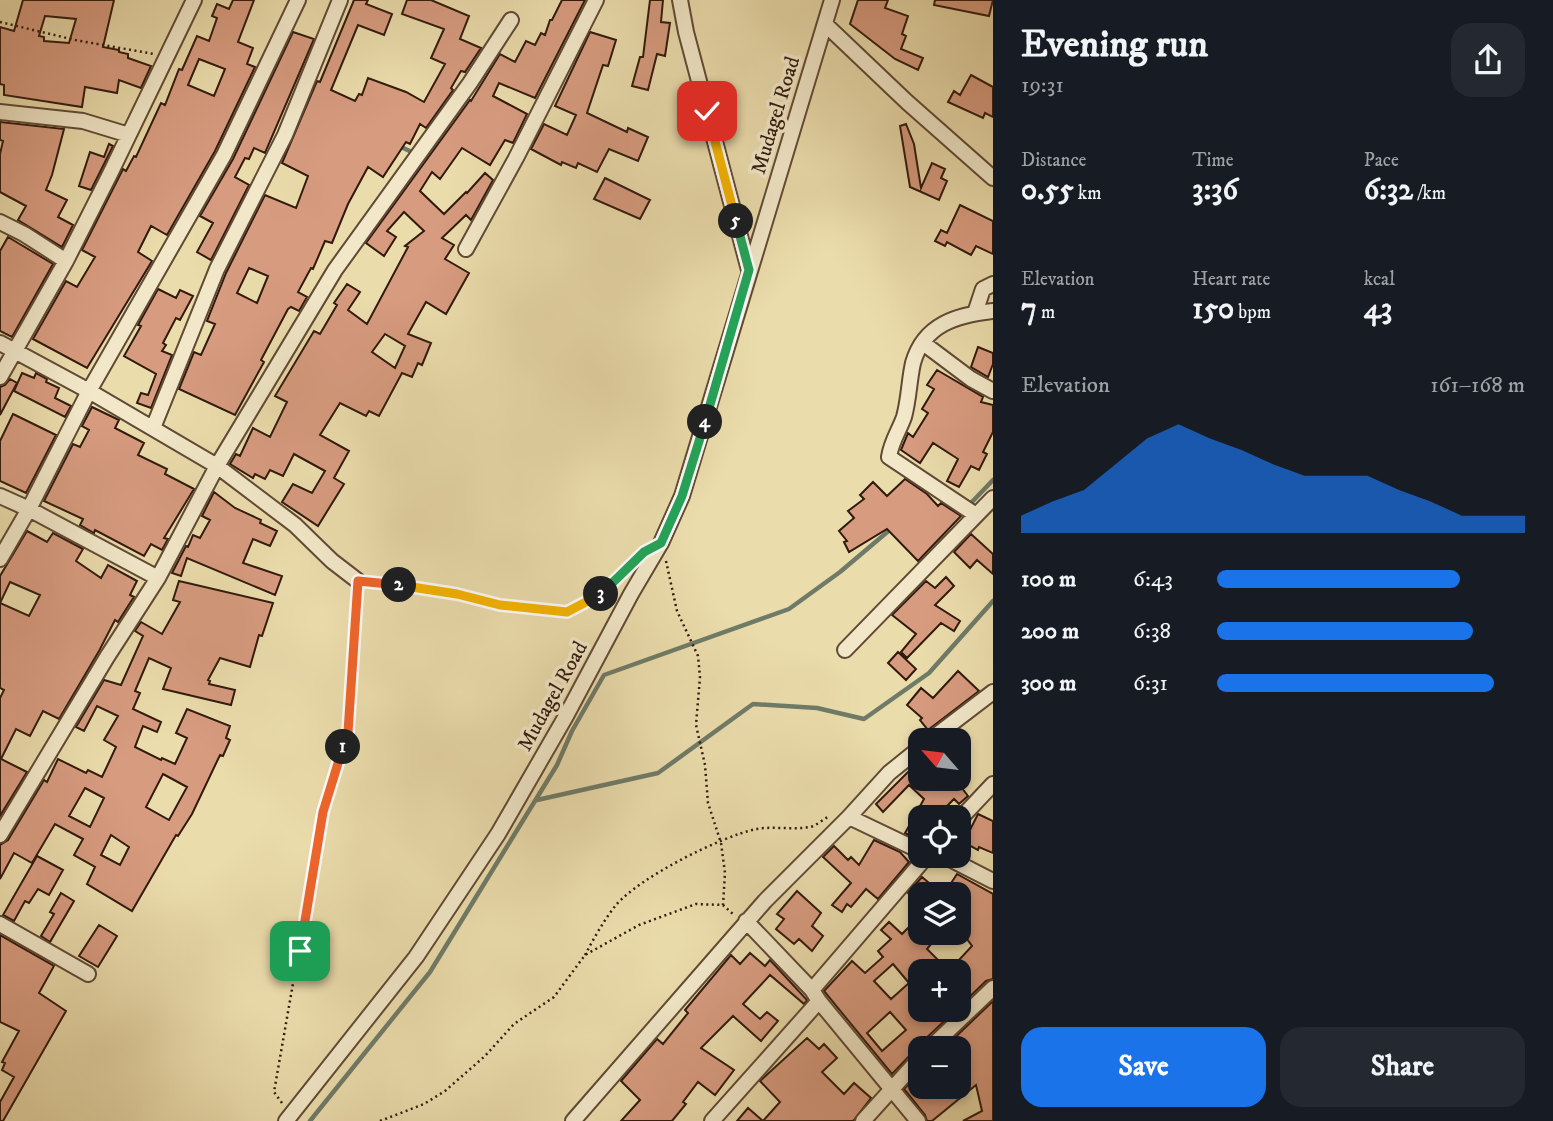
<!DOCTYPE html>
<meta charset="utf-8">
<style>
body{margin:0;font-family:"IM FELL DW Pica",serif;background:#242831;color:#f1f3f6;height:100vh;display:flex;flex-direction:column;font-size:26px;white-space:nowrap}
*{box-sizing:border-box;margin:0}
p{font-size:23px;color:#9ea1a6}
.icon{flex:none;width:38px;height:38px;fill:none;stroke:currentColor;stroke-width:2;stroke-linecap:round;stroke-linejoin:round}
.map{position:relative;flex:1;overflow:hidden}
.side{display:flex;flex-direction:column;background:#171b24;width:560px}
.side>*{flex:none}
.needle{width:46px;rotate:298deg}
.fabs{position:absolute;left:908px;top:728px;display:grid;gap:14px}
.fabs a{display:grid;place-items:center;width:63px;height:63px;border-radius:14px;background:#171b24;box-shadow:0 4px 10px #0003;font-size:35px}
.pin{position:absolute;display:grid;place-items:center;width:60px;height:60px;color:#fff;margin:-30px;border-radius:14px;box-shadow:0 4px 10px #0006}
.km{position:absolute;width:35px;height:35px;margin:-18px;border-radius:50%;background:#222;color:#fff;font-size:19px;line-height:35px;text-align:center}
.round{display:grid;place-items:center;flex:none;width:74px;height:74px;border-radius:21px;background:#242831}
.overview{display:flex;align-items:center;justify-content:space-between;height:119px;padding:0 28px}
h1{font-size:38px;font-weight:700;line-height:52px}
.metrics{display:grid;grid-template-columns:repeat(3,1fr);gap:10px;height:119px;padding:7px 28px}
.metrics div{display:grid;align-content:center}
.metrics b{font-size:30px;font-weight:700}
.metrics small{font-size:19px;font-weight:400}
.metrics p{font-size:19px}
.chart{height:196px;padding:14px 28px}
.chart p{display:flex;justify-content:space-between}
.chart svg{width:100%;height:126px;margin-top:7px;fill:#1a73e8;opacity:.7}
.action{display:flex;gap:14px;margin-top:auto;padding:14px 28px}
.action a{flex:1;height:80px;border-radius:21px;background:#1a73e8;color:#fff;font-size:28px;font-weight:700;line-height:80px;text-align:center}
.action a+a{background:#242831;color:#f1f3f6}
ul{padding:0 28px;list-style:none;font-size:23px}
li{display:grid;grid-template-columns:112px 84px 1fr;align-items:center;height:52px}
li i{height:18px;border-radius:9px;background:#1a73e8}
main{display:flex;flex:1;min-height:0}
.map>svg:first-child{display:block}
</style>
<main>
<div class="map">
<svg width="993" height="1121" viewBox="0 0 993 1121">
<rect width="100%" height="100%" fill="#ebdcac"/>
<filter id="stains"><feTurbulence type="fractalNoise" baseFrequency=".00286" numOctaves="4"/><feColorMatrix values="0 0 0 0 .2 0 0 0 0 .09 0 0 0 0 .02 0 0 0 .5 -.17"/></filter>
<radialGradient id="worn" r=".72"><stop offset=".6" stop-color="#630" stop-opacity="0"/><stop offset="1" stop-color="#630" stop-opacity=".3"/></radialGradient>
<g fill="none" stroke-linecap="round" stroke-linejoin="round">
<!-- stream -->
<path stroke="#6f7b68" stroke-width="4.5" d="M 399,146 L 416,154
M 968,502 L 971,503 L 993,480
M 537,800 L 658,773 L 753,704 L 817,708 L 864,719 L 929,673 L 993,601
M 310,1121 L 430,972 L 557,765 L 572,731 L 604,675 L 789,609 L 840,572 L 892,528"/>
</g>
<!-- building -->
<path fill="#d79b7f" stroke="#311a0d" stroke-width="2" fill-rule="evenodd" d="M 23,0 L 114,0 L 103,47 L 119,50 L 119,52 L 128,54 L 128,58 L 151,66 L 141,88 L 119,80 L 117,93 L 85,87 L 82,107 L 4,95 L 4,85 L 0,84 L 0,27 L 14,31 ZM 45,16 L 76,19 L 69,43 L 44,41 L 44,37 L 39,36 Z
M 233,0 L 254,0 L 238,42 L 253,48 L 247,64 L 255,67 L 215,151 L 167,235 L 151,226 L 138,252 L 152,261 L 87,368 L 33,339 L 66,281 L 77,287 L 95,257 L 82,250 L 123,169 L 126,171 L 134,156 L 136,157 L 161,103 L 165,105 L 179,69 L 182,70 L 197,36 L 209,41 L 217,18 L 212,16 L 217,4 L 229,9 ZM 199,59 L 225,69 L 214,96 L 188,85 Z
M 354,0 L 368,0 L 366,4 L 392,14 L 384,35 L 358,25 L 331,90 L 355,101 L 359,94 L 362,95 L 368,78 L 406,92 L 424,102 L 445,64 L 431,58 L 444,29 L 402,14 L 407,0 L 431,0 L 469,16 L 460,39 L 481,48 L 465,72 L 461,71 L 451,88 L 453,90 L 426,128 L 420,124 L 410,144 L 406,142 L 383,177 L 368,167 L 348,204 L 332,243 L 325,241 L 313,269 L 311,268 L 298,292 L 307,297 L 299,311 L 291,307 L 288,309 L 261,360 L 264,362 L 235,415 L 179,389 L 194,352 L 201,355 L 215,324 L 207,321 L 226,273 L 265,195 L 296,208 L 308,176 L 282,163 L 317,81 L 320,82 ZM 249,268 L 268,276 L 257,303 L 237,293 Z
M 562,0 L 585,0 L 535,98 L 499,83 L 493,96 L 527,114 L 513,143 L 505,140 L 490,165 L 462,148 L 440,179 L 432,172 L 420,191 L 444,214 L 466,192 L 467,193 L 485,173 L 493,180 L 471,220 L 466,215 L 442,238 L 454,245 L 445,259 L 469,273 L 446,314 L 426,302 L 408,334 L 431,343 L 422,365 L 418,363 L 412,377 L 402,373 L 379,416 L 369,411 L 366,416 L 340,403 L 320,435 L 349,451 L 334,478 L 344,484 L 318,526 L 282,502 L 293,484 L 312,493 L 325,471 L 294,454 L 283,476 L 270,470 L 265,479 L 255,474 L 253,478 L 230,464 L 236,454 L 240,456 L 253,428 L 270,437 L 287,402 L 275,396 L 314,331 L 320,334 L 337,305 L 334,303 L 347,284 L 360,292 L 348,310 L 367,324 L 408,247 L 405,246 L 424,231 L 404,212 L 387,231 L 396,237 L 384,256 L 366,243 L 470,100 L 471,101 L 500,54 L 515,62 L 526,41 L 535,45 L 541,33 L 545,35 L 550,20 L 552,20 ZM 385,334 L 405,346 L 395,368 L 372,352 Z
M 650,0 L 663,0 L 661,22 L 670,23 L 665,56 L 657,54 L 648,90 L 632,86 L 640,57 L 643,57 Z
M 858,0 L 888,0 L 885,8 L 908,16 L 902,34 L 906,36 L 901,49 L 923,58 L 918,70 L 895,59 L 850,24 Z
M 935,0 L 993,0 L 989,16 L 934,5 Z
M 293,32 L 314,39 L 265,153 L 254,148 L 249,159 L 245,158 L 235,177 L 249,185 L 211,260 L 197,252 L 213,223 L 200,216 L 233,159 Z
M 590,32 L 616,40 L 608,66 L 603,65 L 587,113 L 627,132 L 628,128 L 648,137 L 638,161 L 609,149 L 597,172 L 578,163 L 576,168 L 562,162 L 561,165 L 531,149 L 544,124 L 567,135 L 576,115 L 555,106 Z
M 971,75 L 993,87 L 993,117 L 985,113 L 983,118 L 948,102 L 954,91 L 960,95 Z
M 0,122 L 64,129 L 52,175 L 46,190 L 67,200 L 58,217 L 73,225 L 62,247 L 18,220 L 26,206 L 0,192 L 0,154 L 3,141 L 0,140 Z
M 906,124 L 914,144 L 921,188 L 932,163 L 945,169 L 941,178 L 947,181 L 939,200 L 910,187 L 900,126 Z
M 109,144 L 113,146 L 91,190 L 79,186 L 90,152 L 104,157 Z
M 605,178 L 650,200 L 640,219 L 594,199 Z
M 960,205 L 993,221 L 993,254 L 976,246 L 971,255 L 947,242 L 945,246 L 935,241 L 941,230 L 947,233 Z
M 8,237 L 53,264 L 12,337 L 0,331 L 0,251 Z
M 158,289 L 176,298 L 180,290 L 193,296 L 180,320 L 176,318 L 163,343 L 166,345 L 162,351 L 172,355 L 151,408 L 137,403 L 141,393 L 148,395 L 156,374 L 124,356 L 141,326 L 138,325 Z
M 978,347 L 993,353 L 993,364 L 988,377 L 971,367 Z
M 937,370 L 983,397 L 981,402 L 993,405 L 993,432 L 983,452 L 987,454 L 979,470 L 971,466 L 959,487 L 947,481 L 958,459 L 933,443 L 920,463 L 901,450 L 908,433 L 913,437 L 928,413 L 922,409 L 934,389 L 927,385 Z
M 22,373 L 34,378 L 36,373 L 47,379 L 46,382 L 59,388 L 55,398 L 71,406 L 65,417 L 14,391 Z
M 10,379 L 17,383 L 0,415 L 0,387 L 5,385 Z
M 92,407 L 119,420 L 115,428 L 144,443 L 138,455 L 167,469 L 165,474 L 194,489 L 164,538 L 168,539 L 162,550 L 151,544 L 144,556 L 95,530 L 94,533 L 80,525 L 83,519 L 44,501 L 73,444 L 80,447 L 89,430 L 82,426 Z
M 13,414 L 56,435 L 26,493 L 0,481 L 0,441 Z
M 905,479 L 927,494 L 938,506 L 941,503 L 961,516 L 918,561 L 887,529 L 849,552 L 844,542 L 847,541 L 839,531 L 854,518 L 848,511 L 864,499 L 860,495 L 873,482 L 887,496 Z
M 214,492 L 235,508 L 261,520 L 260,523 L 277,531 L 270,546 L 253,539 L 243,563 L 282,576 L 275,595 L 187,558 L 181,576 L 172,573 L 186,546 L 188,547 L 193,535 L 200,538 L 210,520 L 202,516 Z
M 27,531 L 47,542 L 53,533 L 83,549 L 76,561 L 101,578 L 108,565 L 137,581 L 130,595 L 134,597 L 130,603 L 118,622 L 115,620 L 99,651 L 59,719 L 43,711 L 30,736 L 16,729 L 1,759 L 27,772 L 0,816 L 0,698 L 4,690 L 0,688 L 0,576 ZM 10,582 L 40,595 L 29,616 L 0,603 Z
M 971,534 L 993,554 L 993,574 L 977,560 L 970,568 L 954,552 Z
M 946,577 L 954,586 L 935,605 L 960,621 L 954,631 L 941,623 L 907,658 L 901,652 L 916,634 L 892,615 L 926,581 L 935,588 Z
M 179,581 L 273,603 L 262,636 L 259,635 L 250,667 L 220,658 L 208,680 L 210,681 L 209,684 L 235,690 L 231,705 L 163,689 L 171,668 L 149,658 L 135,691 L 140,693 L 133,709 L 161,722 L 157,732 L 143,726 L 135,747 L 161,760 L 162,758 L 175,764 L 187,738 L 176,733 L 187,709 L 230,726 L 226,738 L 230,740 L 223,756 L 220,755 L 192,814 L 178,836 L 176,835 L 132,911 L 87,884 L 95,867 L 74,855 L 83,839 L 55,824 L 32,863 L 14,853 L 0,879 L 0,845 L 8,840 L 44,780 L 47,782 L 58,759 L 86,773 L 88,770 L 102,777 L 116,747 L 104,740 L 118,716 L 97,706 L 84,731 L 76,727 L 104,680 L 121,685 L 143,636 L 135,631 L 141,622 L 162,634 L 180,602 L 173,600 ZM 163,774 L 187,787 L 169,820 L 146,807 ZM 85,788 L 104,798 L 90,827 L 69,816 ZM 111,835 L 129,847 L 120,865 L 101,855 Z
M 898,652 L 916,669 L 906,680 L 888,663 Z
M 958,671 L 979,691 L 928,730 L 920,720 L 922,718 L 907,705 L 921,688 L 933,698 Z
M 920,760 L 920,779 L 955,779 L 968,796 L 959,804 L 954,799 L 936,817 L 914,817 L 924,799 L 909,785 L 883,812 L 876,804 Z
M 978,814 L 993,821 L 993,853 L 979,847 L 978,850 L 960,840 L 966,828 L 970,830 Z
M 913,819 L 920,823 L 920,841 L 905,833 Z
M 874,840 L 900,852 L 909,862 L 878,899 L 866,889 L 851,907 L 847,904 L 842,912 L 832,905 L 851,883 L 823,857 L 834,846 L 848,860 L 851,857 L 859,865 Z
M 37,856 L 63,870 L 49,895 L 38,889 L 29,903 L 25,901 L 14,921 L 3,915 Z
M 957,874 L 993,894 L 993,979 L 986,981 L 959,1007 L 959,960 L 972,946 L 959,928 L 959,894 L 944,894 Z
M 922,877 L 942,894 L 920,894 L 920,904 L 908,893 Z
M 797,891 L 821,913 L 812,926 L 823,936 L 812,951 L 799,939 L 794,944 L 776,929 L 784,919 L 777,914 Z
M 61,893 L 74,901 L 50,942 L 41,936 L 54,914 L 50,912 Z
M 920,916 L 920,933 L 940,933 L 927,949 L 949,971 L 920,971 L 920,1010 L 956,1010 L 923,1041 L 920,1049 L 913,1052 L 892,1074 L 824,991 L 852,961 L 865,973 L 883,957 L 878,951 L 891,939 L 881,930 L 889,922 L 902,934 ZM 893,964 L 909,983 L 891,999 L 874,981 ZM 890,1012 L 906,1030 L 882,1051 L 867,1033 Z
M 99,925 L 117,936 L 98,967 L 79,956 Z
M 0,935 L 54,966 L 39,993 L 66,1011 L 3,1121 L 0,1121 L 0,1102 L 14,1077 L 2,1070 L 5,1063 L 2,1062 L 19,1031 L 0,1022 Z
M 750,953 L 765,966 L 770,960 L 807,1000 L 804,1004 L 770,975 L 743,1004 L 760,1019 L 767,1012 L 778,1021 L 761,1041 L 733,1016 L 701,1048 L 734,1070 L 715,1095 L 698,1082 L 683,1102 L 686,1104 L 672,1121 L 621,1121 L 640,1100 L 621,1081 L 657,1039 L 663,1044 L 688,1013 L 685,1010 L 731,955 L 740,964 Z
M 993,1001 L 993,1121 L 963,1121 L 982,1111 L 976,1085 L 932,1121 L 927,1121 L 925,1115 L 904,1089 L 920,1072 L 920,1087 L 959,1087 L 959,1048 L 944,1048 Z
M 807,1038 L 819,1049 L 824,1044 L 837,1058 L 822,1072 L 844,1094 L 854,1083 L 871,1098 L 854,1120 L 853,1121 L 737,1121 L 748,1108 L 763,1121 L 780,1102 L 760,1081 Z"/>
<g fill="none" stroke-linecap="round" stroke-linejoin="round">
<!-- street casing -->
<g stroke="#604a35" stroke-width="18">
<path id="street" d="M 680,0 L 686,32 L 749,270
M 825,24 L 907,102 L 993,178
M 0,112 L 83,121 L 129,135
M 0,222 L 24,234 L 66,261
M 466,249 L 516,158 L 596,0
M 975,313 L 983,289 L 993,284
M 0,343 L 89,391 L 217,466 L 295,525 L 332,561 L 358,581
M 923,343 L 971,379 L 993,391
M 0,377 L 66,261 L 110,174 L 194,0
M 153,428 L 217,269 L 285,135 L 340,0
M 0,496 L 29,509 L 158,578
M 976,515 L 889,457 C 891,442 899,431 904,417 C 909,399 909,381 913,363 C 924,324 957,315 993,311
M 0,559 L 29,509 L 89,391 L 224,155 L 298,0
M 845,650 L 993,498
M 930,740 L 993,692
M 849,817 L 920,851
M 959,820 L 993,784
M 0,835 L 107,657 L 158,578 L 217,466 L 335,270 L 470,83 L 511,20
M 944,856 L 993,881
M 746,921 L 812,990 L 819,1001 L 918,1121
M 0,924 L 88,974
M 812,990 L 927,856
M 930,1048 L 993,988
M 286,1121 L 416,957 L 498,834 L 566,716 L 631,594 L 661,543 L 682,496 L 832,0
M 573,1121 L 765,901 L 849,817 L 889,773 L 920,748
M 712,1121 L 819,1001
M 863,1121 L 920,1058"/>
</g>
<!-- path -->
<path stroke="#311a0d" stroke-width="2.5" stroke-dasharray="2 3.5" stroke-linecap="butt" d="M 0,22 L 75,40 L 154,54
M 666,561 L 677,611 L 698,656 L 700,677 L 696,725 L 705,765 L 708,803 L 721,843 L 725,873 L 723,905
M 370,582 L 409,585 L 500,605 L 567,612 L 602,594 L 632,565
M 585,955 C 594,938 604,920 616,905 C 640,877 720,837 756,829 C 774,826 792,830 810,827 C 816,826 822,820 828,817
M 282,1103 L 274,1092 L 323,812 L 348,732 L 357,593
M 380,1121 L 424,1104 L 445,1091 L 485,1056 L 514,1024 L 554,997 L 585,955 L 639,925 L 696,904 L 723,905 L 734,915"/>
<!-- street -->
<use href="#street" stroke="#f2e8c9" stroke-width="14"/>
</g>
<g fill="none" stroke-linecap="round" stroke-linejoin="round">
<!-- split-1 casing -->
<g stroke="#fff" stroke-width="14">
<path id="split-1" d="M 300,951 L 323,812 L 343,747"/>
</g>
<!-- split-2 casing -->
<g stroke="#fff" stroke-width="14">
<path id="split-2" d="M 343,747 L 348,732 L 358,581 L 399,585"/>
</g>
<!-- split-3 casing -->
<g stroke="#fff" stroke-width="14">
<path id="split-3" d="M 399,585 L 457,594 L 500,605 L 567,612 L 601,594"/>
</g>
<!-- split-4 casing -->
<g stroke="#fff" stroke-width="14">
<path id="split-4" d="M 601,594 L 644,552 L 661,543 L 682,496 L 705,422"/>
</g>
<!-- split-5 casing -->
<g stroke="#fff" stroke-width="14">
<path id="split-5" d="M 705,422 L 749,270 L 736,221"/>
</g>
<!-- split-6 casing -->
<g stroke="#fff" stroke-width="14">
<path id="split-6" d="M 707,111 L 736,221"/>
</g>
<!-- split-1 -->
<use href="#split-1" stroke="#f0652b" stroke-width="9"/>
<!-- split-2 -->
<use href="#split-2" stroke="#f0652b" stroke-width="9"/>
<!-- split-3 -->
<use href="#split-3" stroke="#f5b400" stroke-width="9"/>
<!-- split-4 -->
<use href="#split-4" stroke="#22a559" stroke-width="9"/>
<!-- split-5 -->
<use href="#split-5" stroke="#22a559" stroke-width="9"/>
<!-- split-6 -->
<use href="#split-6" stroke="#f5b400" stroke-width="9"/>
</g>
<g text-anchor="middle" stroke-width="7" stroke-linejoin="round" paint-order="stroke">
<!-- street labels -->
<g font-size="21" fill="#311a0d" stroke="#f2e8c9">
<text transform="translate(775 115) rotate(-73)" y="7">Mudagel Road</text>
<text transform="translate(552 696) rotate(-61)" y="7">Mudagel Road</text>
</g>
</g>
<rect width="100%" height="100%" filter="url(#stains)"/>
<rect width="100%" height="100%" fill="url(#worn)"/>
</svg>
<div class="fabs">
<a><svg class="needle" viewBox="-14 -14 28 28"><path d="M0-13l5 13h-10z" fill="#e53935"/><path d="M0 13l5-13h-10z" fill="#9ea1a6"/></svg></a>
<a><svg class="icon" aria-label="locate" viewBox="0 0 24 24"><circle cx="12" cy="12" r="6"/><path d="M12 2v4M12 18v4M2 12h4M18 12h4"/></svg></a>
<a><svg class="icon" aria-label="layers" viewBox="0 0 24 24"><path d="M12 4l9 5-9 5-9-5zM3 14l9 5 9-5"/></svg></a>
<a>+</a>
<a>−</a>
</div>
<div class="pin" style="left:300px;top:951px;background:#1e9e55"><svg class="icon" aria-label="arrive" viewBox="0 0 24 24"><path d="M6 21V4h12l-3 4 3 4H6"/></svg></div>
<div class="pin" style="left:707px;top:111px;background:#d93025"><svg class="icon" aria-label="check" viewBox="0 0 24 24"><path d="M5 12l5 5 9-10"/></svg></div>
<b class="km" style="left:343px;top:747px">1</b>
<b class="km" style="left:399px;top:585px">2</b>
<b class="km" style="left:601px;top:594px">3</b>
<b class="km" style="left:705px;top:422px">4</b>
<b class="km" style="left:736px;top:221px">5</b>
</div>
<section class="side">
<div class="overview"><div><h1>Evening run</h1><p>19:31</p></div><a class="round"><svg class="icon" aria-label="share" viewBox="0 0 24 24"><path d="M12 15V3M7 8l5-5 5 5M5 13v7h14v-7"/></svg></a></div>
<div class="metrics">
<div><p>Distance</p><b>0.55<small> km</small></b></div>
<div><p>Time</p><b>3:36</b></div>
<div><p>Pace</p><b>6:32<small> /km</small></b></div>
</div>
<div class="metrics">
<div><p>Elevation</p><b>7<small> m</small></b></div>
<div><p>Heart rate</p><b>150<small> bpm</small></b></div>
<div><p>kcal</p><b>43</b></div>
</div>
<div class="chart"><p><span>Elevation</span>161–168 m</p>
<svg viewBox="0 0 160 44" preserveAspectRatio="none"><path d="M0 44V38L10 33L20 29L30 20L40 11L50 6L60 11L70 15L80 20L90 24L100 24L110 24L120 29L130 33L140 38L150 38L160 38V44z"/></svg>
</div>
<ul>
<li><b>100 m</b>6:43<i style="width:79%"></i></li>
<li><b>200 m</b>6:38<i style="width:83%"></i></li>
<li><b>300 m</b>6:31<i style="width:90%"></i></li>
</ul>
<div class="action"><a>Save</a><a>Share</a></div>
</section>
</main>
